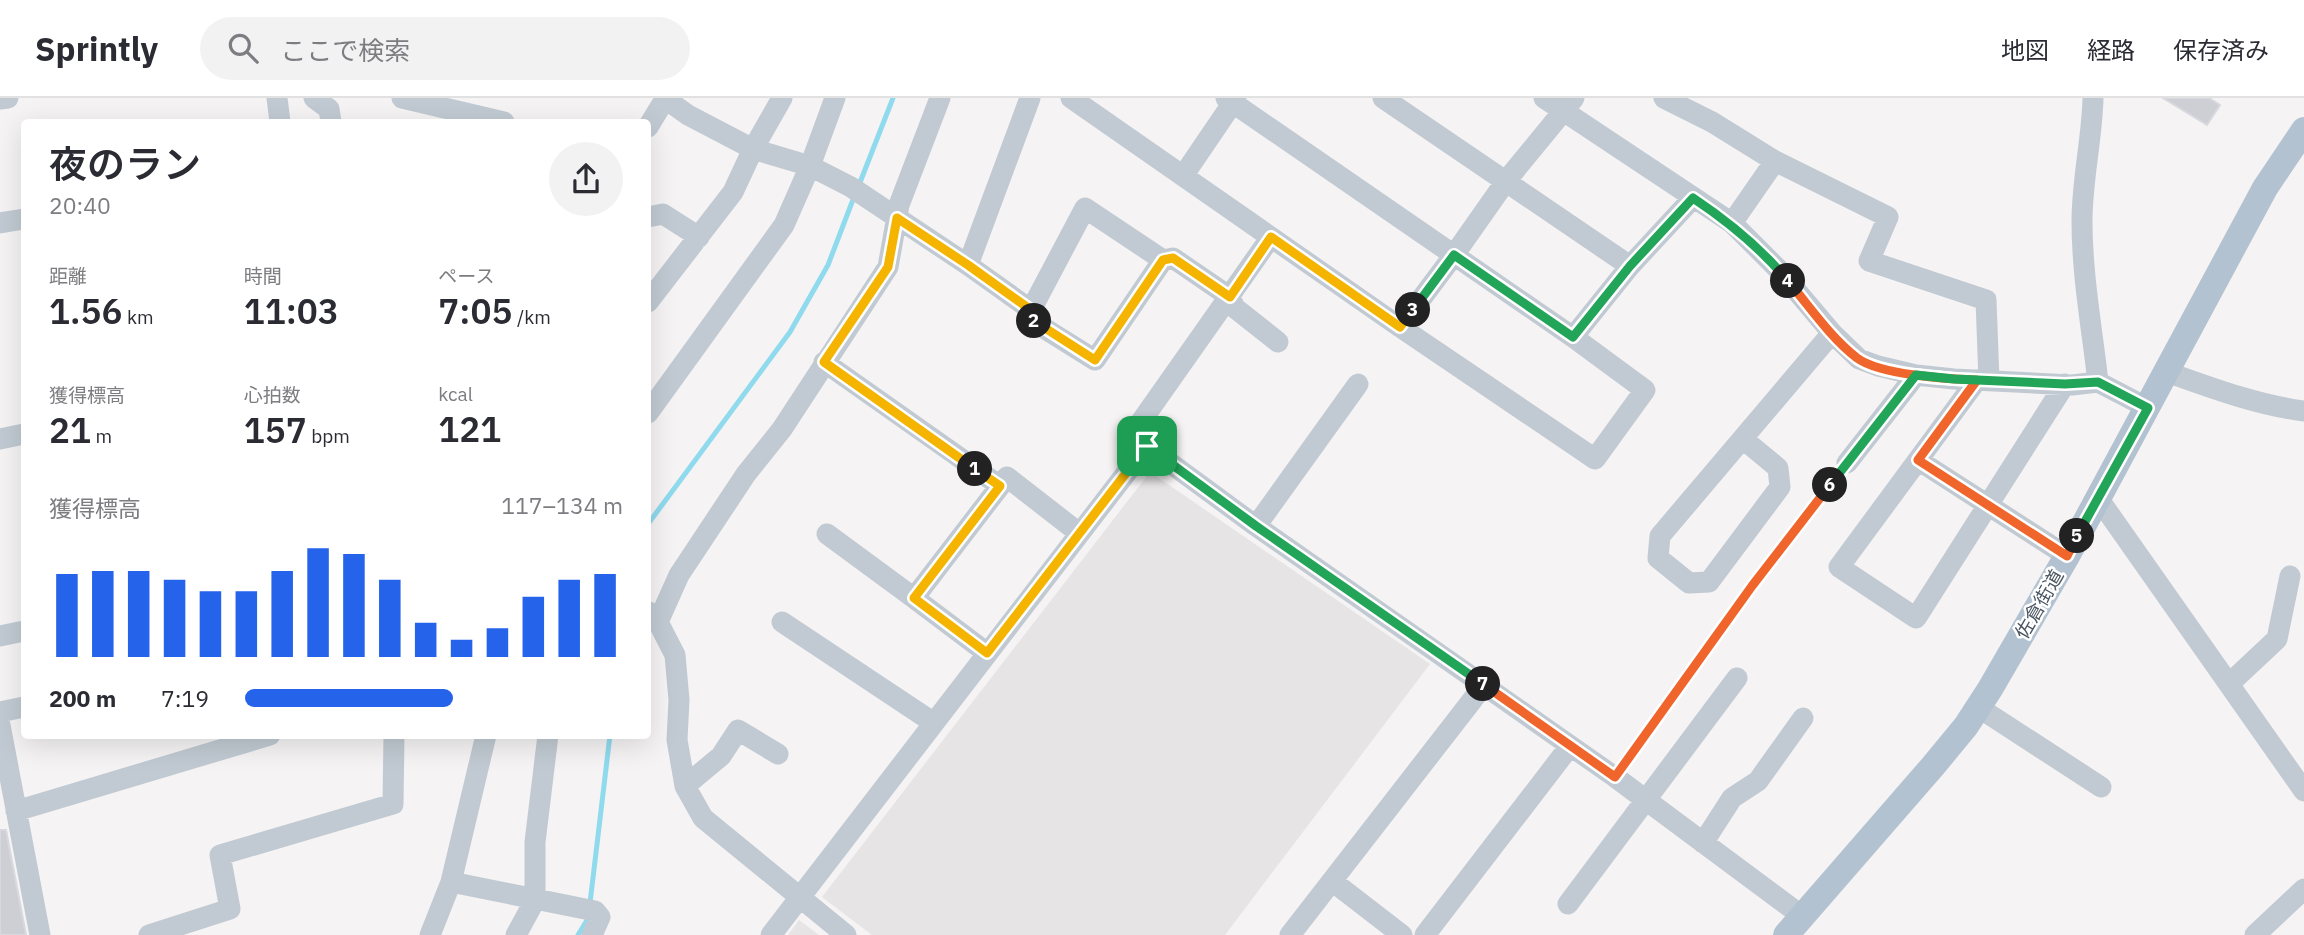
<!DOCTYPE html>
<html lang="ja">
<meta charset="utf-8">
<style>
body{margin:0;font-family:"IBM Plex Sans","Noto Sans JP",sans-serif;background:#f2f2f3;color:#2b2b33;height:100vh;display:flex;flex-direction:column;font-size:26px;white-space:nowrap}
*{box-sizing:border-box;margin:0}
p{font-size:23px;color:#7c7c81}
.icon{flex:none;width:38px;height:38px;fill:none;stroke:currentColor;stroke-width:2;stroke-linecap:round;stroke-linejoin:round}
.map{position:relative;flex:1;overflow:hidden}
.details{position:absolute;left:21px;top:21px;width:630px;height:620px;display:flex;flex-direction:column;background:#fff;border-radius:7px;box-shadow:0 7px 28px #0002}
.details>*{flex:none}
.pin{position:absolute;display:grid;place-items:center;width:60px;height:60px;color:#fff;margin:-30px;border-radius:14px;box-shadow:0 4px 10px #0006}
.km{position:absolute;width:35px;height:35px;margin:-18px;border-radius:50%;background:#222;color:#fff;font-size:19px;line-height:35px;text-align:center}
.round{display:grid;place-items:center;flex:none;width:74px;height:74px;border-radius:37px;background:#f2f2f3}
.summary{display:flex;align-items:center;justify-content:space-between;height:119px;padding:0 28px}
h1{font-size:38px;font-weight:600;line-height:52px}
.figures{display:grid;grid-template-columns:repeat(3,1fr);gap:10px;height:119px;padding:7px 28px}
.figures div{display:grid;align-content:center}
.figures b{font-size:35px;font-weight:600}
.figures small{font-size:19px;font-weight:400}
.figures p{font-size:19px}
.chart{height:196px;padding:14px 28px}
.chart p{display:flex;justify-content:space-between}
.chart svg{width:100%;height:126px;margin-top:7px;stroke:#2563eb;stroke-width:6}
ul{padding:0 28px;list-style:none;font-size:23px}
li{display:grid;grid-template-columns:112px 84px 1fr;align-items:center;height:52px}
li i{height:18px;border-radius:9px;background:#2563eb}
header{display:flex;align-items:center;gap:42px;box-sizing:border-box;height:98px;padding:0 35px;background:#fff;border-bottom:2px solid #e1e1e2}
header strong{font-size:33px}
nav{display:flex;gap:38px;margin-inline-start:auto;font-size:24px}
.search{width:490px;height:63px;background:#f2f2f3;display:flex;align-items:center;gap:18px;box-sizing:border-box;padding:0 24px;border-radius:38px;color:#7c7c81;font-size:26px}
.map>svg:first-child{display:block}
</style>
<header>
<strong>Sprintly</strong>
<div class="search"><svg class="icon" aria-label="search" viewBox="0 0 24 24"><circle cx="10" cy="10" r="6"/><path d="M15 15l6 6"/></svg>ここで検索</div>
<nav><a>地図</a><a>経路</a><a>保存済み</a></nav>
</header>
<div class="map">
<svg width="2304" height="837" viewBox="0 0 2304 837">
<rect width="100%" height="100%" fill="#f5f3f3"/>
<!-- education -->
<path fill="#e6e4e5" d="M 1150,374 L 1430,566 L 1225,837 L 872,837 L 822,799 Z
M 799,822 L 819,837 L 788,837 Z"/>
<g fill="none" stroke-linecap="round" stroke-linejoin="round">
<!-- stream -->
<path stroke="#90daee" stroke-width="5" d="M 859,87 L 893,0
M 648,426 L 790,234 L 828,167 L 854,99
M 590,805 L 610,637
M 578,837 L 589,819"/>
</g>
<!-- building -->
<path fill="#cdcfd5" stroke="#d7d9de" stroke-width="2" d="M 2163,0 L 2209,0 L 2220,7 L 2207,27 Z
M 0,732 L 6,732 L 26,837 L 0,837 Z"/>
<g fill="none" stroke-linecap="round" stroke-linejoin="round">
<!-- path -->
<path stroke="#7ad0a6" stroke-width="3.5" stroke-dasharray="5 3.5" stroke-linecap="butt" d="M 1625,665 L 1752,488 L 1837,378"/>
<!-- minor -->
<path stroke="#c1cad2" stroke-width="21" d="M 277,0 L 280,24
M 314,0 L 329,11 L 331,24
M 402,0 L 504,24
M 664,0 L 688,17 L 753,51 L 810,68 L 851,89 L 968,167 L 1031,212 L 1031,222 L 1095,262 L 1163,162 L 1173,160 L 1230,199 L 1235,210 L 1278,244
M 1071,0 L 1400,229 L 1595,361 L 1645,292 L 1573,239 L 1226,0
M 1383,0 L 1630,168
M 1544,0 L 1732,125 L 1778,171 L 1832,235 L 1859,261 L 1878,268 L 1916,277 L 1954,281 L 2072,287 L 2098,284 L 2148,310
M 1664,0 L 1712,24 L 1775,63 L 1888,119 L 1869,163 L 1986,202 L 1989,283
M 2093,0 C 2092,41 2082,82 2082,123 C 2082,177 2092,231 2098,284
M 0,1 L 8,0
M 648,29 L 665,1
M 1183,78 L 1236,0
M 648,119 L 663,116 L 699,139
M 0,125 L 24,121
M 1732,125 L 1775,63
M 968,167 L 1030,0
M 648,204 L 733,94 L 753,51 L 782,0
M 1031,212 L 1085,110 L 1163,162
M 1400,229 L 1454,157 L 1506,83 L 1574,0
M 1573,239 L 1630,168 L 1693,100
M 824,264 L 1000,388
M 2167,274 C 2212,290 2257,307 2304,313
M 1977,282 L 1839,469 L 1916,520 L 2065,286
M 648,315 L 784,127 L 810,68 L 835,0
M 0,341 L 24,336
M 1743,341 L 1778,370 L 1780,389 L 1709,484 L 1689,485 L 1658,460 L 1660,438 L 1832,235
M 1147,348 L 1140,338 L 1140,325 L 1271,139
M 1918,362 L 2067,458
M 1847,365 L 1916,277
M 2098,400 L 2304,693
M 1256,428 L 1358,286
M 827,436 L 914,500
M 649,514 L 658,524 L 675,557 L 679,602 L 677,642 L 685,688 L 703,720 L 846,837
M 658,524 L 679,477 L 746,376 L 782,331 L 888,169 L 899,107 L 940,0
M 782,524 L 934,625
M 0,538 L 24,533
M 987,555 L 914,500 L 1007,379 L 1079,435
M 2229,586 L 2277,541 L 2290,478
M 1978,609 L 2101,689
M 0,614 L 24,609
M 0,627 L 40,837
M 685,688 L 721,658 L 738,632 L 778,656
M 16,713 L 270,637
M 1703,745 L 1732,700 L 1758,683 L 1803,620
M 1332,783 L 1402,837
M 451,784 L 595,813 L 600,819 L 592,837
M 1568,806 L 1737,580
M 149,837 L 230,811 L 220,757 L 393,706 L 394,637
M 430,837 L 451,784 L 486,637
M 516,837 L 535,802 L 535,744 L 548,637
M 771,837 L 1147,348 L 1256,428 L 1615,679 L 1802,818
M 1290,837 L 1484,587
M 1425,837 L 1570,648
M 2255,837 L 2304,791"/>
<!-- major -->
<path stroke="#b3c2d1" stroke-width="26" d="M 1786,837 L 1933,668 L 1966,628 L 1990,591 L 2067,458 L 2265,90 L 2304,32"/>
</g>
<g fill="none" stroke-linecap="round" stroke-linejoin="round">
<!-- split-1 casing -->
<g stroke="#fff" stroke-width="14">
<path id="split-1" d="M 975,371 L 1000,388 L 914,500 L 987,555 L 1147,348"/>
</g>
<!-- split-2 casing -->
<g stroke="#fff" stroke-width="14">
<path id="split-2" d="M 975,371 L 824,264 L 888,169 L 897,120 L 968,167 L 1031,212 L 1031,222 L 1034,223"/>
</g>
<!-- split-3 casing -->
<g stroke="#fff" stroke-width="14">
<path id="split-3" d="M 1034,223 L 1095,262 L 1163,162 L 1173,160 L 1230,199 L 1271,139 L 1400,229 L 1413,212"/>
</g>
<!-- split-4 casing -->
<g stroke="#fff" stroke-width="14">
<path id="split-4" d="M 1413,212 L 1454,157 L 1573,239 L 1630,168 L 1693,100 C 1729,124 1760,149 1788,183"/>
</g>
<!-- split-5 casing -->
<g stroke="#fff" stroke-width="14">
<path id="split-5" d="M 1788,183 C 1810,209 1830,239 1857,260 C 1880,277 1948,281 1977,282 L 1918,362 L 2067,458 L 2077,438"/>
</g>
<!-- split-6 casing -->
<g stroke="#fff" stroke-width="14">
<path id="split-6" d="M 1830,387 L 1916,277 L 1954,281 L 2065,286 L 2098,284 L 2148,310 L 2077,438"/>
</g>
<!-- split-7 casing -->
<g stroke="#fff" stroke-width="14">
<path id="split-7" d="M 1483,586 L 1615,679 L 1752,488 L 1830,387"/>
</g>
<!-- split-8 casing -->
<g stroke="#fff" stroke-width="14">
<path id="split-8" d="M 1147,348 L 1256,428 L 1483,586"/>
</g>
<!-- split-1 -->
<use href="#split-1" stroke="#f5b400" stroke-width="9"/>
<!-- split-2 -->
<use href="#split-2" stroke="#f5b400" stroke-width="9"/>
<!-- split-3 -->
<use href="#split-3" stroke="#f5b400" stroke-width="9"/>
<!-- split-4 -->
<use href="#split-4" stroke="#22a559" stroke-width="9"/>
<!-- split-5 -->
<use href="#split-5" stroke="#f0652b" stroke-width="9"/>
<!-- split-6 -->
<use href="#split-6" stroke="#22a559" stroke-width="9"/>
<!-- split-7 -->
<use href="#split-7" stroke="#f0652b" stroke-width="9"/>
<!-- split-8 -->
<use href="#split-8" stroke="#22a559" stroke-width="9"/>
</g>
<g text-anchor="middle" stroke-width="5" stroke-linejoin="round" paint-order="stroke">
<!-- street labels -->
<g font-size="19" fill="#4a5661" stroke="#fff">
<text transform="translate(2039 506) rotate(-60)" y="7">佐倉街道</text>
</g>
</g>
</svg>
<div class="pin" style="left:1147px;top:348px;background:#1e9e55"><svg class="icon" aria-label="arrive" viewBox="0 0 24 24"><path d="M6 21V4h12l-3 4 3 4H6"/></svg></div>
<b class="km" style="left:975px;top:371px">1</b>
<b class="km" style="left:1034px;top:223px">2</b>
<b class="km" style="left:1413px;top:212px">3</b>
<b class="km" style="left:1788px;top:183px">4</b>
<b class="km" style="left:2077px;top:438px">5</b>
<b class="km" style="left:1830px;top:387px">6</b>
<b class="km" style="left:1483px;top:586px">7</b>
<section class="details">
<div class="summary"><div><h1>夜のラン</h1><p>20:40</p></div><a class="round"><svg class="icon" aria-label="share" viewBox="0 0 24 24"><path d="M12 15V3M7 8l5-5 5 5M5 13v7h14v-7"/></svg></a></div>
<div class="figures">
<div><p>距離</p><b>1.56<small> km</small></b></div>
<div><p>時間</p><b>11:03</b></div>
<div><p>ペース</p><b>7:05<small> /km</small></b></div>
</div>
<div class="figures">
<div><p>獲得標高</p><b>21<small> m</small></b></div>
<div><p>心拍数</p><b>157<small> bpm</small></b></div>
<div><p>kcal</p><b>121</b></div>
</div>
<div class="chart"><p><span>獲得標高</span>117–134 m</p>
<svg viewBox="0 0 160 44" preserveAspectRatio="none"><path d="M5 44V15M15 44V14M25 44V14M35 44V17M45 44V21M55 44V21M65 44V14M75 44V6M85 44V8M95 44V17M105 44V32M115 44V38M125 44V34M135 44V23M145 44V17M155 44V15"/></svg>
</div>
<ul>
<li><b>200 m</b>7:19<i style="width:55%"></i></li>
</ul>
</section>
</div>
